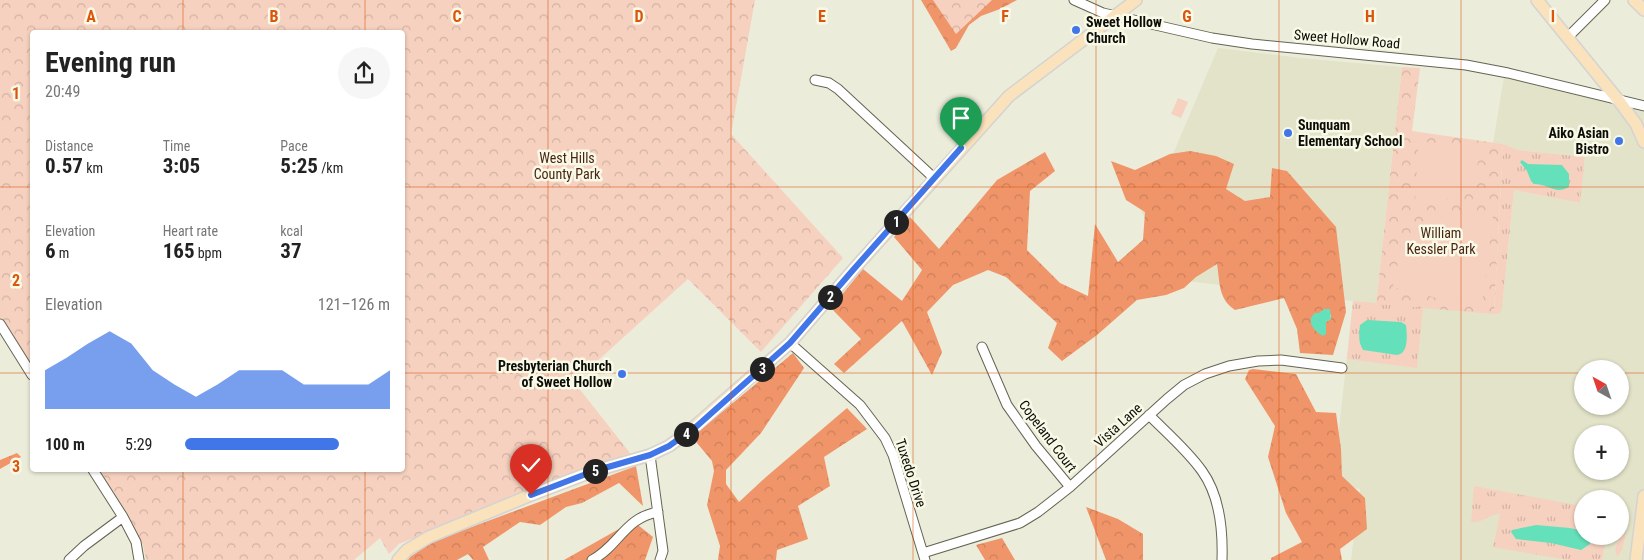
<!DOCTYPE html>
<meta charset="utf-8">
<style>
body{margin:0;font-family:"Roboto Condensed",sans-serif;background:#f6f6f6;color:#222;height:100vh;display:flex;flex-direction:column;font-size:19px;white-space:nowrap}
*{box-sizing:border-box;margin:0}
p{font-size:16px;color:#767676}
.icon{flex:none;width:28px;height:28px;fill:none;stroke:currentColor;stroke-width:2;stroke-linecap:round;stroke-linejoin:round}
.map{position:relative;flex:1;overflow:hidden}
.sheet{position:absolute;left:30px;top:30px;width:375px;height:442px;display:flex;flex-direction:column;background:#fff;border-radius:5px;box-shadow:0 1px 4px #0004}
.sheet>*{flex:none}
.needle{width:32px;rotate:320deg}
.controls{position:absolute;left:1574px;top:360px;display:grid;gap:10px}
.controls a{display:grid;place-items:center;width:55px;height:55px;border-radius:50%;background:#fff;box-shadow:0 1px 4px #0004;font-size:25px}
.pin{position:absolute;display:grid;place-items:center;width:42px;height:42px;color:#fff;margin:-51px -21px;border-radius:50% 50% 50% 0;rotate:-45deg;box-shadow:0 0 5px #0007}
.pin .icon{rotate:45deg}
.km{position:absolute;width:25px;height:25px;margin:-12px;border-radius:50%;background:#222;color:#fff;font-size:14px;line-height:25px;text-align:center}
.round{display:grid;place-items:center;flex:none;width:52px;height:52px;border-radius:26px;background:#f6f6f6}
.overview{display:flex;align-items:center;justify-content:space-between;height:85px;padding:0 15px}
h1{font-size:28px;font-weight:700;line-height:38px}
.stats{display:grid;grid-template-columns:repeat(3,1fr);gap:8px;height:85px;padding:5px 15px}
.stats div{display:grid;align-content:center}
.stats b{font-size:21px;font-weight:700}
.stats small{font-size:14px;font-weight:400}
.stats p{font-size:14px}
.chart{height:140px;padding:10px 15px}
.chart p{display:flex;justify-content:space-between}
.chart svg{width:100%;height:90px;margin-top:5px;fill:#4076e7;opacity:.7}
ul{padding:0 15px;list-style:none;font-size:16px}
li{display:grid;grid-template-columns:80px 60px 1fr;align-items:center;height:38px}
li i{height:12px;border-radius:6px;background:#4076e7}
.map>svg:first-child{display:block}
</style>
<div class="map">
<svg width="1644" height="560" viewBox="0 0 1644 560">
<defs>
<pattern id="grass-tufts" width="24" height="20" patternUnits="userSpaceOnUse" patternTransform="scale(1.25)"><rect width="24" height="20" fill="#f6d1bf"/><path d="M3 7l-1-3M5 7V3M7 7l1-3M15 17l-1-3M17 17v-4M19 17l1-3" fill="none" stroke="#d2b2a3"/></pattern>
<pattern id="forest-crowns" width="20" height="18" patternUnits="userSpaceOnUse" patternTransform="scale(1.25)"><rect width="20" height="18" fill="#f09569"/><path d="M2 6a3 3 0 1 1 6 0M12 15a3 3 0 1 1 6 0" fill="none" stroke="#cd7f5a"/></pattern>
<pattern id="park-crowns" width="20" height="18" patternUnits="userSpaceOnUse" patternTransform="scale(1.25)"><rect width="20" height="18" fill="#f6d1bf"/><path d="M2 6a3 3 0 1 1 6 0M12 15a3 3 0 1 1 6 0" fill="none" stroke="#d2b2a3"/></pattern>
</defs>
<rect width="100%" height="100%" fill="#ececda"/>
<!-- built -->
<path fill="#e3e3c9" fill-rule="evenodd" d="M 1218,48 L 1310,59 L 1402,67 L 1376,303 L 1423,307 L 1502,308 L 1514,190 L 1579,203 L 1585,157 L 1518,150 L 1503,144 L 1493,143 L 1504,77 L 1644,112 L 1644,560 L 1351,560 L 1360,489 L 1333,484 L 1353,301 L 1178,280 L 1137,203 L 1154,199 ZM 1582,369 L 1620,369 L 1620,406 L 1582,406 ZM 1582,434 L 1620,434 L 1620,471 L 1582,471 ZM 1582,499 L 1620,499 L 1620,536 L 1582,536 Z"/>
<!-- grass -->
<path fill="url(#grass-tufts)" d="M 1503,144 L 1518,150 L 1585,157 L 1580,203 L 1514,190 L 1502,308 L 1499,314 L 1494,314 Z
M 1353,301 L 1423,307 L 1417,368 L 1347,359 Z
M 1474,486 L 1582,506 L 1582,536 L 1606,536 L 1602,560 L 1568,560 L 1493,547 L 1500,514 C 1488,514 1485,523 1471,522 Z
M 1620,522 L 1626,527 C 1625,538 1624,550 1617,557 L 1615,549 L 1622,533 L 1620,535 Z"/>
<!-- forest -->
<path fill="url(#forest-crowns)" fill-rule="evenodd" d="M 921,0 L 1017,0 L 1000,9 L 981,16 L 969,25 L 956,48 L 951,51 Z
M 1190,151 L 1216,156 L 1234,164 L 1226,189 L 1245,201 L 1270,197 L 1272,168 L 1287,171 L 1336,227 L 1346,312 L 1333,355 L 1300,353 L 1297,329 L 1284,298 L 1235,310 C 1218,299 1220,282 1217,264 L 1196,277 L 1184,288 L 1166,295 L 1137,300 L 1097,335 L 1062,361 L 1048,348 L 1057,323 L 1006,277 L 988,270 L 953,285 L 927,312 L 942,352 L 932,375 L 902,321 L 844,373 L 834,364 L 861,339 L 831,308 L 863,269 L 902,301 L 922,270 L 894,237 L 910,217 L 939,249 L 997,180 L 1045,152 L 1055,171 L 1030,191 L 1027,250 L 1060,283 L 1088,296 L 1095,224 L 1118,262 L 1143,240 L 1145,212 L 1126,200 L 1111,161 L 1135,170 L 1170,154 ZM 1322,311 L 1331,315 L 1331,319 L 1326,322 L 1325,334 L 1319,314 Z
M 793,353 L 804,368 L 761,433 L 726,470 L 726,484 L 739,502 L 766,477 L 847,408 L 867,429 L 824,457 L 830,486 L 798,506 L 808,539 L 777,550 L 776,560 L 718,560 L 720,546 L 707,505 L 714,471 L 712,461 L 692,437 Z
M 1253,369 L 1296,374 L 1316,412 L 1336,413 L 1341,449 L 1342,476 L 1365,498 L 1367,529 L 1340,549 L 1342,560 L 1271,560 L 1271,558 L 1302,542 L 1286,513 L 1268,457 L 1275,426 L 1245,379 L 1249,370 Z
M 17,453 L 21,457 L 0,469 L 0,460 Z
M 636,466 L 643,506 L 619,483 L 582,503 L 566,507 L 540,525 L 520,522 L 483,547 L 489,560 L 473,560 L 468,554 L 457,560 L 408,560 L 410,557 L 434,541 Z
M 1086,507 L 1118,519 L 1143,534 L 1143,560 L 1106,560 Z
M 633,521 L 653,537 L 645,560 L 564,560 Z
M 1002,538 L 1015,560 L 985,560 L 976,545 Z"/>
<!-- park -->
<path fill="url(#park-crowns)" d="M 0,0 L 755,0 L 731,134 L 843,258 L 761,352 L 688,279 L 574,382 L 630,453 L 511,498 L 399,544 L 389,554 L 380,538 L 354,560 L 146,560 L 143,545 L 100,470 L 402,470 L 402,32 L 32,32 L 32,367 L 0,318 Z
M 933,0 L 992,0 L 956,34 Z
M 1402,67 L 1420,68 L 1412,131 L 1503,144 L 1494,314 L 1376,304 Z"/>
<!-- pitch -->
<path fill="#f6d1bf" d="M 1178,98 L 1188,102 L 1181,118 L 1171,114 Z
M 1426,142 L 1480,150 L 1476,173 L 1462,192 L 1438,203 L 1415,203 L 1418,148 Z
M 1455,213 L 1493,217 L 1482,304 L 1477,308 L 1393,287 L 1400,253 L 1423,223 Z"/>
<!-- water -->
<path fill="#64e1ba" d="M 1522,160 L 1528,164 L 1562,165 L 1569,174 L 1569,187 C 1555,195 1549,184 1534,184 L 1531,181 L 1527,171 L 1520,162 Z
M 1324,309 L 1330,309 L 1331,319 L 1326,322 L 1326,334 L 1323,336 C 1314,331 1305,321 1315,313 L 1319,313 Z
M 1367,320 L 1401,322 L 1406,325 C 1407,334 1409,354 1397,355 L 1363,350 C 1358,342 1359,334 1360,325 Z
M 1536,525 L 1570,528 L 1582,531 L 1582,536 L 1592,537 L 1590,544 L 1581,550 L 1551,543 L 1516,539 L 1511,532 L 1512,530 Z"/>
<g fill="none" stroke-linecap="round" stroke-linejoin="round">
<!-- minor casing -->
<g stroke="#646454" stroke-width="11">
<path id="minor" d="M 1074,0 L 1103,13 L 1212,38 L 1252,44 L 1466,65 L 1508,73 L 1644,106
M 1568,37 L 1605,0
M 815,80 L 829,83 L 838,89 L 934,178
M 0,324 L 32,375
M 790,343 L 860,405 L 885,438 L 893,455 L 925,560
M 982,347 L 1007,405 L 1036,446 L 1070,487
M 1149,415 C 1167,433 1188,451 1202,471 C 1220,496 1223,530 1222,560
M 650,455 L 663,551 L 660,560
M 93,470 L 123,517 L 136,542 L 139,560
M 923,553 L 1020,523 L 1038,512 L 1070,487 L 1167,399 L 1184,385 L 1205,374 L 1229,366 L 1258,361 L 1281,360 L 1342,368
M 69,560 L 84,546 L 123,517
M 592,560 C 620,545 624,518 658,512"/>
</g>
<!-- major casing -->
<g stroke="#d3d3d2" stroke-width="14">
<path id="major" d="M 1537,0 L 1619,101 L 1636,124 L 1644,142
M 1634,0 L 1644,10
M 398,560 L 407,550 L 429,537 L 531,495 L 594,471 L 650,455 L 669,446 L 687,433 L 790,343 L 853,270 L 1009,96 L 1136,0
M 1636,560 L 1644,496"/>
</g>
<!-- minor -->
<use href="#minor" stroke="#fff" stroke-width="9"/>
<!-- major -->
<use href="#major" stroke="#fae2bd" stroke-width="11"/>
</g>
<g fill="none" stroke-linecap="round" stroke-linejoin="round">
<!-- route casing -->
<g stroke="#fff" stroke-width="10">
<path id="route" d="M 531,495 L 594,471 L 650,455 L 669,446 L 697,426 L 790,343 L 853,270 L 961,148"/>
</g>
<!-- route -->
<use href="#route" stroke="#4076e7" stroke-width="6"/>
</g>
<!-- grid -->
<path fill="none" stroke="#dd550c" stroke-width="1" stroke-opacity="0.55" d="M 183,0 L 183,32M 365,0 L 365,32M 548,0 L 548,560M 731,0 L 731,560M 913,0 L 913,560M 1096,0 L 1096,560M 1279,0 L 1279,560M 1461,0 L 1461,560M 0,187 L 32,187M 402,187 L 1644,187M 0,373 L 32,373M 402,373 L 1582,373M 1620,373 L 1644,373M 183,470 L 183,560M 365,470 L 365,560"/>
<!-- markers -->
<g fill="#4076e7" stroke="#f9f9e7" stroke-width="2">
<circle cx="1076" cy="30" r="5"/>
<circle cx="1288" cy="133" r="5"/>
<circle cx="1619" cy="141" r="5"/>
<circle cx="622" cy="374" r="5"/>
</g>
<g text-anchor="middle" stroke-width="5" stroke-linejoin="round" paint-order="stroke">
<!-- poi labels -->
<g font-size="14" font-weight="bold" fill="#0d0d07" stroke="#f9f9e7" text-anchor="start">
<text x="1086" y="27">Sweet Hollow<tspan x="1086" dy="16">Church</tspan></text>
<text x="1298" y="130">Sunquam<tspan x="1298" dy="16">Elementary School</tspan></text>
<text x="1609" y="138" text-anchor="end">Aiko Asian<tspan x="1609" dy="16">Bistro</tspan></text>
<text x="612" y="371" text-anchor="end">Presbyterian Church<tspan x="612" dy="16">of Sweet Hollow</tspan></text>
</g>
<!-- street labels -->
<g font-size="14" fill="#0d0d07" stroke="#f9f9e7">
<text transform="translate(1347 39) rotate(5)" y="5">Sweet Hollow Road</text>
<text transform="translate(1118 425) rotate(-42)" y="5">Vista Lane</text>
<text transform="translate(1048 436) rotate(53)" y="5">Copeland Court</text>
<text transform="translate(911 473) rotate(72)" y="5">Tuxedo Drive</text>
</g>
<!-- park labels -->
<g font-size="14" fill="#4a2513" stroke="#f9f9e7">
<text x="567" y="163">West Hills<tspan x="567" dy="16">County Park</tspan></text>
<text x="1441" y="238">William<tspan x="1441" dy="16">Kessler Park</tspan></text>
</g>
</g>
<g font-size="16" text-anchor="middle" font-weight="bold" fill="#dd550c" stroke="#f9f9e7" stroke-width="5" stroke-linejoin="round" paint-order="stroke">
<text x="91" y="22">A</text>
<text x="274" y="22">B</text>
<text x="457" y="22">C</text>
<text x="639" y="22">D</text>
<text x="822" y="22">E</text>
<text x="1005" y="22">F</text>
<text x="1187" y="22">G</text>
<text x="1370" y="22">H</text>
<text x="1553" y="22">I</text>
<text x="16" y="99">1</text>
<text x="16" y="286">2</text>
<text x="16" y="472">3</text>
</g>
</svg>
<div class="controls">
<a><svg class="needle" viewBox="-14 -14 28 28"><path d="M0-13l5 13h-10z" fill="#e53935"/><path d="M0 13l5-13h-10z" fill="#767676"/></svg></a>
<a>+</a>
<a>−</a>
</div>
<div class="pin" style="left:961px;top:148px;background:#1e9e55"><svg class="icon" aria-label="arrive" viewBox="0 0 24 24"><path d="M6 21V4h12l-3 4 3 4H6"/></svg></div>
<div class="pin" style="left:531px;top:495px;background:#d93025"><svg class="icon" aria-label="check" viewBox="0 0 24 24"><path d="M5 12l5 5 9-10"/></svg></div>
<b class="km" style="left:896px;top:222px">1</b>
<b class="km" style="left:830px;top:297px">2</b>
<b class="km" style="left:762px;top:369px">3</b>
<b class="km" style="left:686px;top:434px">4</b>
<b class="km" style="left:595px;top:471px">5</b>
<section class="sheet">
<div class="overview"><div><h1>Evening run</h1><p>20:49</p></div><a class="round"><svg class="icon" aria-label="share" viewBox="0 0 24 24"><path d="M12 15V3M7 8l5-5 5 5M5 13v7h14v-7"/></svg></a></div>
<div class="stats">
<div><p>Distance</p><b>0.57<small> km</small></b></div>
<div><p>Time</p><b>3:05</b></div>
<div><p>Pace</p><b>5:25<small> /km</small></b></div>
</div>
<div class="stats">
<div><p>Elevation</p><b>6<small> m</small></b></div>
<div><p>Heart rate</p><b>165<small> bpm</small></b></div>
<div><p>kcal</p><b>37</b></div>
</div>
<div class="chart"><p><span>Elevation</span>121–126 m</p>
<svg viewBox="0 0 160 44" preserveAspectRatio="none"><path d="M0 44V25L10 19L20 12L30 6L40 12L50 25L60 32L70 38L80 32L90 25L100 25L110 25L120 32L130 32L140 32L150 32L160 25V44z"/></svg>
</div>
<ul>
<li><b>100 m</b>5:29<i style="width:75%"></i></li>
</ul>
</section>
</div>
